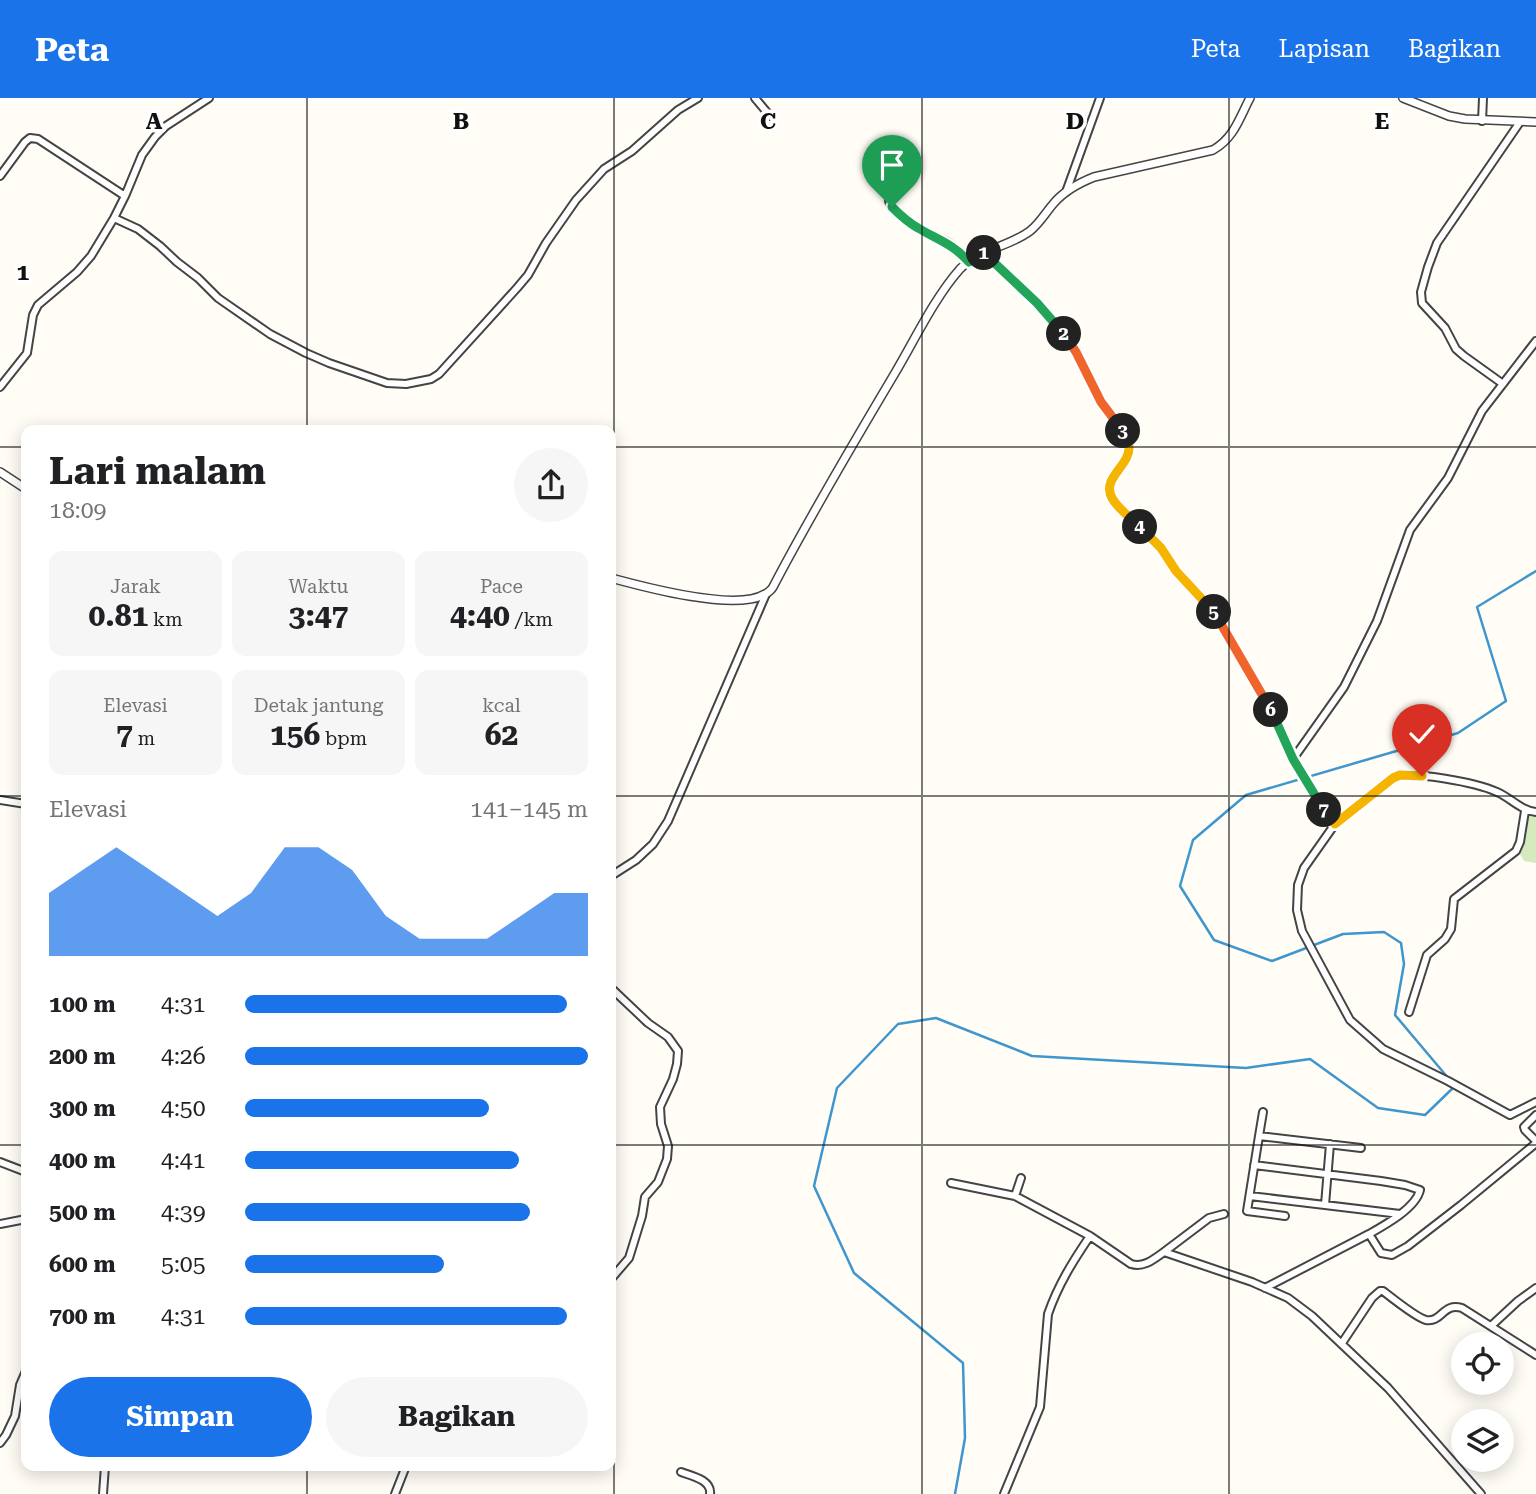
<!DOCTYPE html>
<html lang="id">
<meta charset="utf-8">
<style>
body{margin:0;font-family:"Roboto Serif",serif;background:#f6f6f6;color:#202124;height:100vh;display:flex;flex-direction:column;font-size:26px;white-space:nowrap}
*{box-sizing:border-box;margin:0}
p{font-size:23px;color:#757577}
.icon{flex:none;width:38px;height:38px;fill:none;stroke:currentColor;stroke-width:2;stroke-linecap:round;stroke-linejoin:round}
.map{position:relative;flex:1;overflow:hidden}
.sheet{position:absolute;left:21px;top:327px;width:595px;height:1046px;display:flex;flex-direction:column;background:#fff;border-radius:14px;box-shadow:0 4px 18px #0003}
.sheet>*{flex:none}
.tools{position:absolute;left:1451px;top:1234px;display:grid;gap:14px}
.tools a{display:grid;place-items:center;width:63px;height:63px;border-radius:50%;background:#fff;box-shadow:0 4px 18px #0003;font-size:35px}
.pin{position:absolute;display:grid;place-items:center;width:60px;height:60px;color:#fff;margin:-72px -30px;border-radius:50% 50% 50% 0;rotate:-45deg;box-shadow:0 0 7px #0007}
.pin .icon{rotate:45deg}
.km{position:absolute;width:35px;height:35px;margin:-18px;border-radius:50%;background:#222;color:#fff;font-size:19px;line-height:35px;text-align:center}
.round{display:grid;place-items:center;flex:none;width:74px;height:74px;border-radius:37px;background:#f6f6f6}
.summary{display:flex;align-items:center;justify-content:space-between;height:119px;padding:0 28px}
h1{font-size:38px;font-weight:700;line-height:52px}
.stats{display:grid;grid-template-columns:repeat(3,1fr);gap:10px;height:119px;padding:7px 28px}
.stats div{display:grid;align-content:center;border-radius:14px;background:#f6f6f6;text-align:center}
.stats b{font-size:30px;font-weight:700}
.stats small{font-size:19px;font-weight:400}
.stats p{font-size:19px}
.chart{height:196px;padding:14px 28px}
.chart p{display:flex;justify-content:space-between}
.chart svg{width:100%;height:126px;margin-top:7px;fill:#1a73e8;opacity:.7}
.cta{display:flex;gap:14px;margin-top:auto;padding:14px 28px}
.cta a{flex:1;height:80px;border-radius:42px;background:#1a73e8;color:#fff;font-size:28px;font-weight:700;line-height:80px;text-align:center}
.cta a+a{background:#f6f6f6;color:#202124}
ul{padding:0 28px;list-style:none;font-size:23px}
li{display:grid;grid-template-columns:112px 84px 1fr;align-items:center;height:52px}
li i{height:18px;border-radius:9px;background:#1a73e8}
header{display:flex;align-items:center;gap:42px;box-sizing:border-box;height:98px;padding:0 35px;background:#1a73e8;color:#fff}
header strong{font-size:33px}
nav{display:flex;gap:38px;margin-inline-start:auto;font-size:24px}
.map>svg:first-child{display:block}
</style>
<header>
<strong>Peta</strong>
<nav><a>Peta</a><a>Lapisan</a><a>Bagikan</a></nav>
</header>
<div class="map">
<svg width="1536" height="1396" viewBox="0 0 1536 1396">
<rect width="100%" height="100%" fill="#fffdf5"/>
<!-- green -->
<path fill="#d5ebbd" d="M 1529,717 L 1536,718 L 1536,765 L 1524,763 L 1520,756 Z"/>
<g fill="none" stroke-linecap="round" stroke-linejoin="round">
<!-- stream -->
<path stroke="#3f96cf" stroke-width="2.5" d="M 1449,981 L 1395,917 L 1404,866 L 1401,845 L 1384,834 L 1343,836 L 1272,863 L 1214,842 L 1180,788 L 1193,742 L 1246,697 L 1458,635 L 1506,603 L 1477,509 L 1536,473
M 955,1396 L 965,1340 L 963,1265 L 854,1175 L 814,1088 L 837,990 L 898,926 L 936,920 L 1032,958 L 1246,970 L 1310,961 L 1378,1010 L 1425,1017 L 1454,989"/>
<!-- minor casing -->
<g stroke="#444" stroke-width="10">
<path id="minor" d="M 755,0 L 770,18
M 1482,23 L 1483,0
M 0,78 L 25,44 L 30,40 L 38,41 L 125,98
M 908,83 C 901,88 889,92 889,101 C 888,119 936,137 949,145 C 957,151 963,157 969,164
M 1066,94 L 1100,0
M 114,120 L 125,98 L 142,57 L 155,39 L 166,28 L 209,0
M 984,155 L 1037,205 L 1062,234 L 1076,254 L 1101,304 L 1124,334 L 1128,342 L 1129,348 L 1127,359 L 1112,380 L 1110,388 L 1113,401 L 1161,450 L 1176,473 L 1215,516 L 1272,614 L 1293,661 L 1313,696 L 1335,726 L 1304,770 L 1298,787 L 1297,812 L 1302,833 L 1350,922 L 1383,951 L 1448,983 L 1510,1017 L 1536,1004
M 1503,286 L 1464,258 L 1456,251 L 1445,230 L 1422,205 L 1421,194 L 1428,169 L 1437,145 L 1520,24
M 0,289 L 27,255 L 33,217 L 38,207 L 77,174 L 91,158 L 114,120 L 138,131 L 160,148 L 177,164 L 198,180 L 218,200 L 270,236 L 306,255 L 329,265 L 387,285 L 406,286 L 431,281 L 439,276 L 517,190 L 528,177 L 546,145 L 576,102 L 604,71 L 632,53 L 678,12 L 698,0
M 1293,661 L 1344,589 L 1377,523 L 1410,432 L 1448,380 L 1482,313 L 1536,243
M 0,702 L 26,706
M 1335,726 L 1393,680 C 1413,672 1477,685 1497,694 C 1511,700 1520,712 1536,714
M 611,778 L 636,762 L 653,746 L 668,723 L 766,496
M 611,890 L 648,925 L 668,939 L 678,953 L 677,966 L 673,981 L 660,1009 L 661,1026 L 668,1048 L 667,1061 L 658,1084 L 645,1099 L 642,1118 L 629,1160 L 611,1181
M 1409,914 L 1427,857 L 1445,841 L 1451,831 L 1454,801 L 1516,753 L 1520,744 L 1525,713
M 1536,1017 L 1524,1029 L 1525,1032 L 1536,1043
M 1259,1038 L 1263,1014
M 0,1064 L 26,1074
M 1254,1067 L 1381,1083 L 1405,1087 L 1420,1092 C 1416,1110 1385,1127 1369,1136
M 951,1085 L 1015,1098 L 1090,1138
M 1015,1098 L 1021,1080
M 1250,1098 L 1400,1116
M 1325,1107 L 1330,1046
M 1285,1118 L 1247,1113 L 1259,1038 L 1361,1050
M 0,1126 L 26,1121
M 1164,1154 L 1209,1120 L 1224,1116
M 1265,1190 L 1369,1136 L 1381,1155 L 1392,1157 L 1408,1148 L 1461,1107 L 1535,1046
M 1491,1228 L 1518,1203 L 1536,1190
M 1342,1245 L 1372,1200 L 1380,1193 L 1383,1193 C 1392,1200 1417,1220 1426,1222 C 1442,1225 1443,1204 1462,1210 L 1536,1257
M 0,1345 L 6,1337 L 15,1318 L 20,1287 L 26,1273
M 681,1374 C 692,1378 712,1382 710,1396
M 103,1396 L 105,1368
M 395,1396 L 406,1368
M 1004,1396 L 1040,1309 L 1048,1216 C 1058,1187 1073,1163 1090,1138 L 1131,1166 C 1144,1170 1154,1161 1164,1154 L 1252,1184 L 1288,1200 L 1312,1218 L 1388,1290 L 1481,1396"/>
</g>
<!-- tertiary casing -->
<g stroke="#444" stroke-width="10">
<path id="tertiary" d="M 1403,0 L 1449,18 L 1465,21 L 1536,24
M 0,374 L 26,391
M 611,480 C 644,489 736,514 765,496 C 768,495 772,491 773,489 C 811,416 853,346 895,275 C 914,243 935,199 960,171 C 979,151 1009,149 1030,133 C 1040,125 1046,114 1054,105 C 1065,92 1079,85 1094,79 L 1213,52 C 1234,40 1239,21 1250,0"/>
</g>
<!-- minor -->
<use href="#minor" stroke="#fff" stroke-width="6"/>
<!-- tertiary -->
<use href="#tertiary" stroke="#fff" stroke-width="7"/>
</g>
<g fill="none" stroke-linecap="round" stroke-linejoin="round">
<!-- split-1 casing -->
<g stroke="#fff" stroke-width="14">
<path id="split-1" d="M 892,109 C 900,117 909,125 918,130 C 938,142 953,146 969,164 L 984,155"/>
</g>
<!-- split-2 casing -->
<g stroke="#fff" stroke-width="14">
<path id="split-2" d="M 984,155 L 1037,205 L 1064,236"/>
</g>
<!-- split-3 casing -->
<g stroke="#fff" stroke-width="14">
<path id="split-3" d="M 1064,236 L 1076,254 L 1101,304 L 1123,333"/>
</g>
<!-- split-4 casing -->
<g stroke="#fff" stroke-width="14">
<path id="split-4" d="M 1123,333 C 1126,338 1129,343 1129,349 C 1130,368 1101,380 1112,400 C 1118,411 1131,420 1140,429"/>
</g>
<!-- split-5 casing -->
<g stroke="#fff" stroke-width="14">
<path id="split-5" d="M 1140,429 L 1161,450 L 1176,473 L 1214,514"/>
</g>
<!-- split-6 casing -->
<g stroke="#fff" stroke-width="14">
<path id="split-6" d="M 1214,514 L 1271,612"/>
</g>
<!-- split-7 casing -->
<g stroke="#fff" stroke-width="14">
<path id="split-7" d="M 1271,612 L 1293,661 L 1324,712"/>
</g>
<!-- split-8 casing -->
<g stroke="#fff" stroke-width="14">
<path id="split-8" d="M 1324,712 L 1335,726 L 1393,680 L 1400,677 L 1422,678"/>
</g>
<!-- split-1 -->
<use href="#split-1" stroke="#22a559" stroke-width="9"/>
<!-- split-2 -->
<use href="#split-2" stroke="#22a559" stroke-width="9"/>
<!-- split-3 -->
<use href="#split-3" stroke="#f0652b" stroke-width="9"/>
<!-- split-4 -->
<use href="#split-4" stroke="#f5b400" stroke-width="9"/>
<!-- split-5 -->
<use href="#split-5" stroke="#f5b400" stroke-width="9"/>
<!-- split-6 -->
<use href="#split-6" stroke="#f0652b" stroke-width="9"/>
<!-- split-7 -->
<use href="#split-7" stroke="#22a559" stroke-width="9"/>
<!-- split-8 -->
<use href="#split-8" stroke="#f5b400" stroke-width="9"/>
</g>
<!-- grid -->
<path fill="none" stroke="#111" stroke-width="2" stroke-opacity="0.55" d="M 307,0 L 307,332M 614,0 L 614,1396M 922,0 L 922,1396M 1229,0 L 1229,1396M 0,349 L 26,349M 611,349 L 1536,349M 0,698 L 26,698M 611,698 L 1536,698M 0,1047 L 26,1047M 611,1047 L 1536,1047M 307,1368 L 307,1396"/>
<g font-size="23" text-anchor="middle" font-weight="bold" fill="#111" stroke="#fff" stroke-width="7" stroke-linejoin="round" paint-order="stroke">
<text x="154" y="31">A</text>
<text x="461" y="31">B</text>
<text x="768" y="31">C</text>
<text x="1075" y="31">D</text>
<text x="1382" y="31">E</text>
<text x="23" y="182">1</text>
</g>
</svg>
<div class="tools">
<a><svg class="icon" aria-label="locate" viewBox="0 0 24 24"><circle cx="12" cy="12" r="6"/><path d="M12 2v4M12 18v4M2 12h4M18 12h4"/></svg></a>
<a><svg class="icon" aria-label="layers" viewBox="0 0 24 24"><path d="M12 4l9 5-9 5-9-5zM3 14l9 5 9-5"/></svg></a>
</div>
<div class="pin" style="left:892px;top:109px;background:#1e9e55"><svg class="icon" aria-label="arrive" viewBox="0 0 24 24"><path d="M6 21V4h12l-3 4 3 4H6"/></svg></div>
<div class="pin" style="left:1422px;top:678px;background:#d93025"><svg class="icon" aria-label="check" viewBox="0 0 24 24"><path d="M5 12l5 5 9-10"/></svg></div>
<b class="km" style="left:984px;top:155px">1</b>
<b class="km" style="left:1064px;top:236px">2</b>
<b class="km" style="left:1123px;top:333px">3</b>
<b class="km" style="left:1140px;top:429px">4</b>
<b class="km" style="left:1214px;top:514px">5</b>
<b class="km" style="left:1271px;top:612px">6</b>
<b class="km" style="left:1324px;top:712px">7</b>
<section class="sheet">
<div class="summary"><div><h1>Lari malam</h1><p>18:09</p></div><a class="round"><svg class="icon" aria-label="share" viewBox="0 0 24 24"><path d="M12 15V3M7 8l5-5 5 5M5 13v7h14v-7"/></svg></a></div>
<div class="stats">
<div><p>Jarak</p><b>0.81<small> km</small></b></div>
<div><p>Waktu</p><b>3:47</b></div>
<div><p>Pace</p><b>4:40<small> /km</small></b></div>
</div>
<div class="stats">
<div><p>Elevasi</p><b>7<small> m</small></b></div>
<div><p>Detak jantung</p><b>156<small> bpm</small></b></div>
<div><p>kcal</p><b>62</b></div>
</div>
<div class="chart"><p><span>Elevasi</span>141–145 m</p>
<svg viewBox="0 0 160 44" preserveAspectRatio="none"><path d="M0 44V22L10 14L20 6L30 14L40 22L50 30L60 22L70 6L80 6L90 14L100 30L110 38L120 38L130 38L140 30L150 22L160 22V44z"/></svg>
</div>
<ul>
<li><b>100 m</b>4:31<i style="width:94%"></i></li>
<li><b>200 m</b>4:26<i style="width:100%"></i></li>
<li><b>300 m</b>4:50<i style="width:71%"></i></li>
<li><b>400 m</b>4:41<i style="width:80%"></i></li>
<li><b>500 m</b>4:39<i style="width:83%"></i></li>
<li><b>600 m</b>5:05<i style="width:58%"></i></li>
<li><b>700 m</b>4:31<i style="width:94%"></i></li>
</ul>
<div class="cta"><a>Simpan</a><a>Bagikan</a></div>
</section>
</div>
